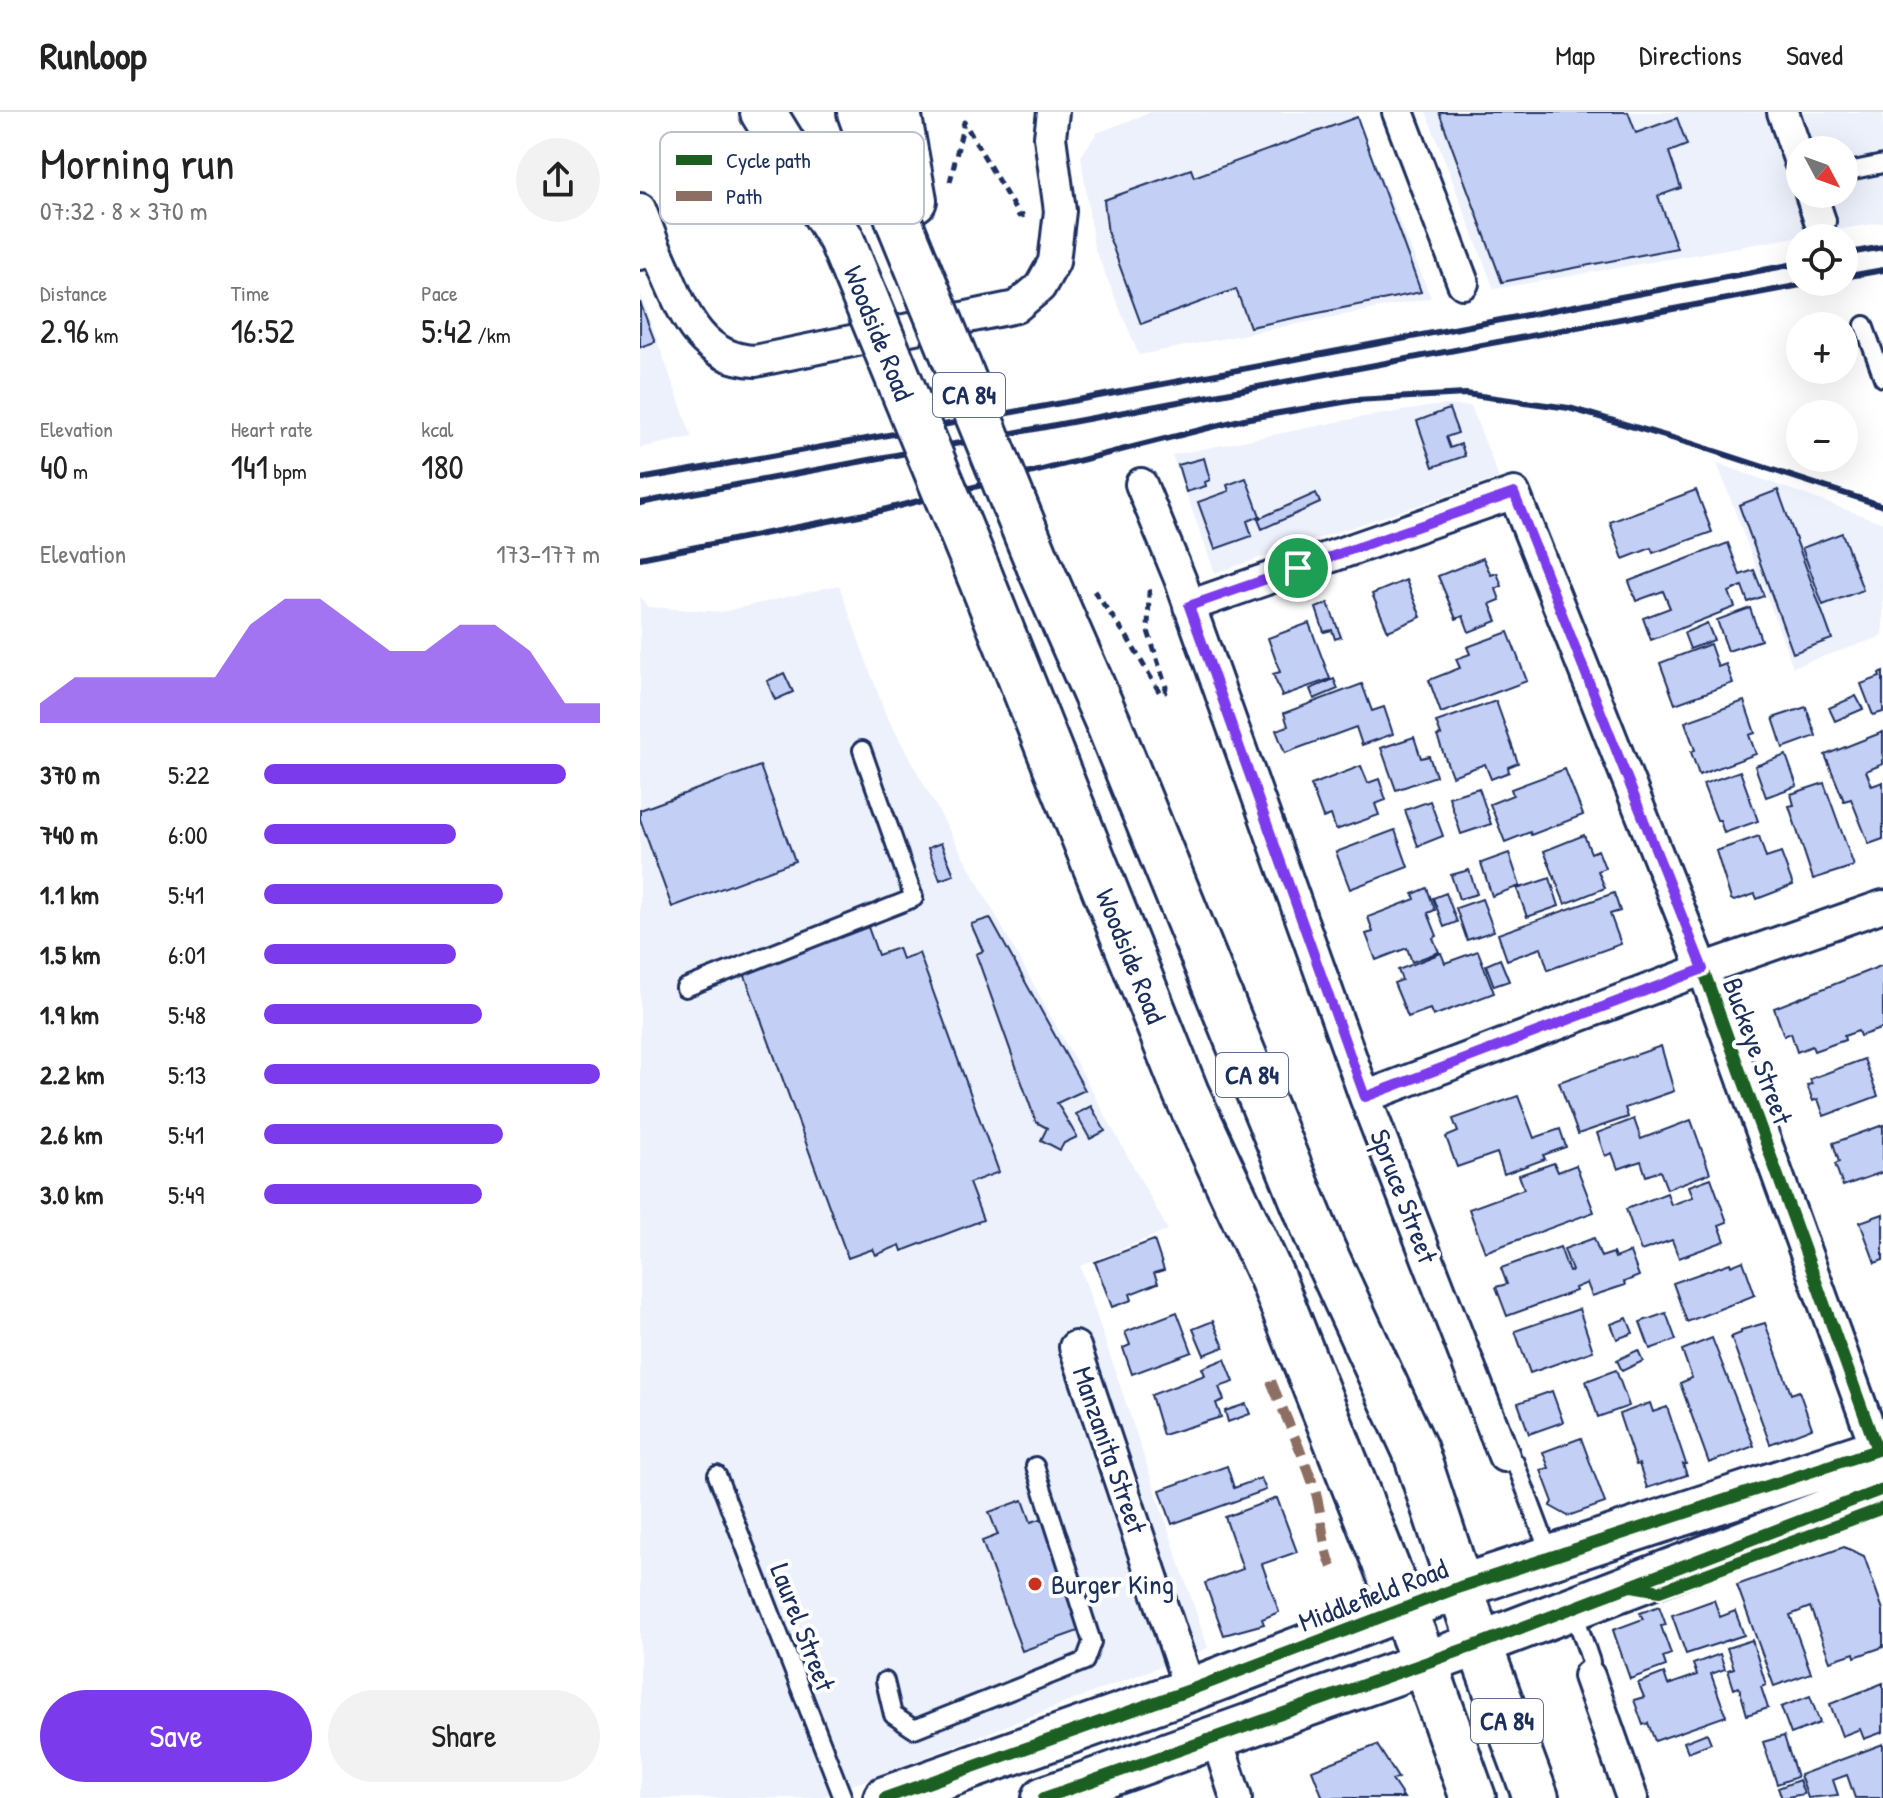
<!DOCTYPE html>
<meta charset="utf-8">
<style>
body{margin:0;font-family:"Patrick Hand",sans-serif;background:#f2f2f2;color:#222;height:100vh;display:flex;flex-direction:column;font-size:30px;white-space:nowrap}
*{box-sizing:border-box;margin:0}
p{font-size:26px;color:#767676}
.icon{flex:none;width:44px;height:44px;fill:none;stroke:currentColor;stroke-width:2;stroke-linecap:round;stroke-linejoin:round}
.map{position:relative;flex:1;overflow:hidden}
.panel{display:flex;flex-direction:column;background:#fff;width:640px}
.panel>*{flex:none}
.needle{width:52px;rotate:131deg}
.controls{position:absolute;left:1146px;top:24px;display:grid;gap:16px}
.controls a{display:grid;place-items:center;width:72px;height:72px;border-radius:50%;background:#fff;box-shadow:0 8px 32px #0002;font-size:40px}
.pin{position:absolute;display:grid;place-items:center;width:68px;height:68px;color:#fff;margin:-34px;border:4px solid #fff;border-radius:50%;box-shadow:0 2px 8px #0007}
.round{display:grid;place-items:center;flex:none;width:84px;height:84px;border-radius:42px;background:#f2f2f2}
.summary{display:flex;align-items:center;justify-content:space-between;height:136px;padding:0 40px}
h1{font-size:44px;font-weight:600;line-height:60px}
.metrics{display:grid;grid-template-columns:repeat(3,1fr);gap:12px;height:136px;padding:8px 40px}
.metrics div{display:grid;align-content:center}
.metrics b{font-size:34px;font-weight:600}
.metrics small{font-size:22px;font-weight:400}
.metrics p{font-size:22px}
.chart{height:224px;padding:16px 40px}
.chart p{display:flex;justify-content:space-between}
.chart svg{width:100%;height:144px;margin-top:8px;fill:#7c3aed;opacity:.7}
.button{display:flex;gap:16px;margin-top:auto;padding:16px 40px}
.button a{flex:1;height:92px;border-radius:48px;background:#7c3aed;color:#fff;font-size:32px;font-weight:600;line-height:92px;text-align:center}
.button a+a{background:#f2f2f2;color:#222}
ul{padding:0 40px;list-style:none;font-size:26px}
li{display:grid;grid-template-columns:128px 96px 1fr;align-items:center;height:60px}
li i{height:20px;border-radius:10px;background:#7c3aed}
header{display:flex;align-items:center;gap:48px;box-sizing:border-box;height:112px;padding:0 40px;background:#fff;border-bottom:2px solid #e0e0e0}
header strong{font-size:38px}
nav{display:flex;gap:44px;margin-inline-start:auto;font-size:28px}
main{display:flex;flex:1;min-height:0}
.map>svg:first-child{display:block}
</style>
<header>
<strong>Runloop</strong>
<nav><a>Map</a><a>Directions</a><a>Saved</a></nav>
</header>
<main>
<section class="panel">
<div class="summary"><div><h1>Morning run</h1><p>07:32 · 8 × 370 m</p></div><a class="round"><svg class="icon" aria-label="share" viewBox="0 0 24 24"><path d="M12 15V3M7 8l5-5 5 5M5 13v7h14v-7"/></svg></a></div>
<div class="metrics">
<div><p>Distance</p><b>2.96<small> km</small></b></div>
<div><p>Time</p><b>16:52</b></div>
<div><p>Pace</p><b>5:42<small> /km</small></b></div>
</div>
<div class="metrics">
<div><p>Elevation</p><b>40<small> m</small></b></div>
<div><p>Heart rate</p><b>141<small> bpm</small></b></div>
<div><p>kcal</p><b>180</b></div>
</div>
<div class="chart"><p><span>Elevation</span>173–177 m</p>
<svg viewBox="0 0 160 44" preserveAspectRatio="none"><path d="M0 44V38L10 30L20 30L30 30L40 30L50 30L60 14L70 6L80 6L90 14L100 22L110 22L120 14L130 14L140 22L150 38L160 38V44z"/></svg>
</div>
<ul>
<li><b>370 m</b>5:22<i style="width:90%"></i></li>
<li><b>740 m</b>6:00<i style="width:57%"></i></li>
<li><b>1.1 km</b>5:41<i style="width:71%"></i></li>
<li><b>1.5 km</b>6:01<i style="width:57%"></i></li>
<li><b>1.9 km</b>5:48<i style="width:65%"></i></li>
<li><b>2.2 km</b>5:13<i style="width:100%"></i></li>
<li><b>2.6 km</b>5:41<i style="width:71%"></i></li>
<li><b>3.0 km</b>5:49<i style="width:65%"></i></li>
</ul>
<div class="button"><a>Save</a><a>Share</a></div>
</section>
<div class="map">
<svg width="1243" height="1686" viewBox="0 0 1243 1686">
<rect width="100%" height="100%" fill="#fff"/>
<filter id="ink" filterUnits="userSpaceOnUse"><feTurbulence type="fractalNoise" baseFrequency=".0125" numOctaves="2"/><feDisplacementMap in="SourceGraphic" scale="16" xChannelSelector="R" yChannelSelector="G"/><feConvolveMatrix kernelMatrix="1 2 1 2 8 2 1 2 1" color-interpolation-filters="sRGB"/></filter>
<g filter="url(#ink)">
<!-- built -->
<path fill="#edf1fc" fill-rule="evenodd" d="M 511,0 L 715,0 L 791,186 L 499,243 L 454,135 L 441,44 L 457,21 Z
M 786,0 L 1243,0 L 1243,110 L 854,177 ZM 1160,38 L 1204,38 L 1204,82 L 1160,82 Z
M 0,180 L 52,325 L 0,336 Z
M 801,293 L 831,294 L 859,366 L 575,461 L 532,343 L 717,306 Z
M 1077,351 L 1243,411 L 1243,524 L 1153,555 Z
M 199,473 L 245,601 L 528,1118 L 440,1154 L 568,1536 L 179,1686 L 0,1686 L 0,484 L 8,495 L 81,500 Z"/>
<!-- building -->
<path fill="#c4cff6" stroke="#1b2f5e" stroke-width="2" d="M 799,0 L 988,0 L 996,21 L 1037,6 L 1047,33 L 1029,40 L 1041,76 L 1018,84 L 1037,136 L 862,170 Z
M 717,5 L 781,180 L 610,215 L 596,177 L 501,212 L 468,122 L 464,88 L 551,57 L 554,65 Z
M 0,190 L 15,230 L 0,235 Z
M 809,297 L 818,321 L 806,325 L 810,336 L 821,332 L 825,344 L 793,355 L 777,309 Z
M 564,346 L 570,368 L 565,370 L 566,374 L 546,380 L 538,353 Z
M 606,366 L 620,404 L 607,409 L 612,424 L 575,437 L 558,390 L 589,379 L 587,373 Z
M 1056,378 L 1072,420 L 1013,441 L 1011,436 L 983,447 L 970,410 Z
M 1138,378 L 1192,527 L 1153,541 L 1099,393 Z
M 676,381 L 680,391 L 622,417 L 618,407 Z
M 1202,421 L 1223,478 L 1183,493 L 1162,436 Z
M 1088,431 L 1100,463 L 1114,458 L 1124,484 L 1108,490 L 1102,474 L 1089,480 L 1095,495 L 1011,528 L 1003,506 L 1030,496 L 1023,479 L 996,489 L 989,469 Z
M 843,446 L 851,463 L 857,461 L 862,474 L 856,477 L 860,488 L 850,492 L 857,509 L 829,520 L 823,504 L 816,507 L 798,464 Z
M 766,468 L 781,505 L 748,519 L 732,482 Z
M 688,491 L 701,525 L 695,527 L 692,518 L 684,520 L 676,496 Z
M 1110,496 L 1121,528 L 1088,539 L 1077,508 Z
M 669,511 L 690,567 L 642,584 L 633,562 L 640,560 L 628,526 Z
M 1067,511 L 1074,528 L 1050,537 L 1044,521 Z
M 868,520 L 887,569 L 801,601 L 789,568 L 820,556 L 816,547 L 830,542 L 827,535 Z
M 1070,532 L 1078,555 L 1086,552 L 1093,571 L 1035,592 L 1020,551 Z
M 1243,560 L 1243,600 L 1233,603 L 1221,572 L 1240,565 L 1239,562 Z
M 144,561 L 153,580 L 135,588 L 127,569 Z
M 694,567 L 698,577 L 674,587 L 670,577 Z
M 722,572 L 732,599 L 744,595 L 753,622 L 722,633 L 716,615 L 645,641 L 636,618 L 648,614 L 644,601 Z
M 1216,584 L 1223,597 L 1195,609 L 1189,596 Z
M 856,589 L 878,651 L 868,655 L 869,660 L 851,667 L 845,652 L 812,664 L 797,624 L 801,623 L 796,610 Z
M 1104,589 L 1115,621 L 1109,623 L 1116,642 L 1059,663 L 1051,640 L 1055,638 L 1045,610 Z
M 1166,595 L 1176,624 L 1143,636 L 1133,606 Z
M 1243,620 L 1243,652 L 1226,659 L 1232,674 L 1243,670 L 1243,727 L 1229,732 L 1211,687 L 1204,689 L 1185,643 Z
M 774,625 L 781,646 L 789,644 L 796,664 L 756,678 L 741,636 Z
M 1146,643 L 1157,674 L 1126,685 L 1115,654 Z
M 120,654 L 155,749 L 32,795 L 0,707 L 0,698 Z
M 721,654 L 728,671 L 739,667 L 746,688 L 735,692 L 739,703 L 696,718 L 691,703 L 683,706 L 671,673 Z
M 925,657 L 943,703 L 891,723 L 890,720 L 865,730 L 850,692 L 873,683 L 871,677 Z
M 1100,659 L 1118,709 L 1084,721 L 1080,708 L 1077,708 L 1063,672 Z
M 1184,671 L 1214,754 L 1173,767 L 1149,694 L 1154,693 L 1151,682 Z
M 839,676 L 851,712 L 821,722 L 809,685 Z
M 790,689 L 803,724 L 778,734 L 765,698 Z
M 755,718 L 768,755 L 710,777 L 696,740 Z
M 944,723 L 951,741 L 958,738 L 965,756 L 958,759 L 965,776 L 925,792 L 904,739 Z
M 1119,724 L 1126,746 L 1141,741 L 1153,773 L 1117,787 L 1115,782 L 1094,789 L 1091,787 L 1076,739 Z
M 301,731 L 314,763 L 300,768 L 288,736 Z
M 869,741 L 880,774 L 852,784 L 841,751 Z
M 829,758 L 837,782 L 819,787 L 811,763 Z
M 910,766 L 919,794 L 887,805 L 877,777 Z
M 787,776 L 795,798 L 788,801 L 797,824 L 793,826 L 799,840 L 772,850 L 767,836 L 736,848 L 726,822 L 733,820 L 728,805 L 775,787 L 773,782 Z
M 806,781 L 817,810 L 804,815 L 793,786 Z
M 974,781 L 980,799 L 970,802 L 981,832 L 908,858 L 901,836 L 867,848 L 858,822 Z
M 842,787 L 854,819 L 827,828 L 816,796 Z
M 350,806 L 445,978 L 417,991 L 437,1025 L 424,1031 L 420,1038 L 401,1028 L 407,1016 L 396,1010 L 336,842 L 343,839 L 331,812 Z
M 228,815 L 238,843 L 258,836 L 262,847 L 279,841 L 359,1060 L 329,1071 L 343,1108 L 262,1139 L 260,1133 L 236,1143 L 233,1137 L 208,1146 L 104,861 Z
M 838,839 L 854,881 L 793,904 L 790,897 L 768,905 L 754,871 L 762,868 L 758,858 L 801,841 L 805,851 Z
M 860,847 L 869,869 L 854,874 L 846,853 Z
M 1243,853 L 1243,916 L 1220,924 L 1218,919 L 1204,924 L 1205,928 L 1174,939 L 1172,934 L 1157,940 L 1151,921 L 1144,924 L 1134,896 Z
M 1021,934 L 1034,979 L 985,996 L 988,1005 L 938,1022 L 919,970 Z
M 1224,947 L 1238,984 L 1184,1004 L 1178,987 L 1173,989 L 1167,973 L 1172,972 L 1170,967 Z
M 878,984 L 894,1026 L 920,1017 L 926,1035 L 903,1043 L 905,1047 L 864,1062 L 857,1041 L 817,1055 L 806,1025 L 818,1020 L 813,1007 Z
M 451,994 L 465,1019 L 450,1027 L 436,1002 Z
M 994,1007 L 1001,1027 L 1051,1008 L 1070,1061 L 1027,1077 L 1020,1059 L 1006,1064 L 1001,1049 L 978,1057 L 972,1041 L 965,1044 L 957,1021 Z
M 1243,1013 L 1243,1060 L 1203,1074 L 1195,1052 L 1199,1050 L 1193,1031 Z
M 914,1051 L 918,1060 L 936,1053 L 954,1100 L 845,1140 L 829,1097 L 884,1077 L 879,1063 Z
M 1071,1066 L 1087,1110 L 1079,1113 L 1085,1129 L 1039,1146 L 1032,1128 L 1001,1139 L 986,1097 L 1027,1081 L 1031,1093 L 1053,1085 L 1049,1074 Z
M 1243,1102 L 1243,1148 L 1235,1151 L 1220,1110 Z
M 954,1126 L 961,1145 L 973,1141 L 975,1146 L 990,1140 L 999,1164 L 984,1170 L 985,1173 L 952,1184 L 947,1171 L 935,1176 L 936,1179 L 867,1204 L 856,1175 L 867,1172 L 861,1156 L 920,1135 L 929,1160 L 932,1159 L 924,1137 Z
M 514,1128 L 524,1158 L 514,1161 L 518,1171 L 490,1182 L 492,1188 L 472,1195 L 455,1150 Z
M 1103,1149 L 1115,1183 L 1047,1210 L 1033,1171 L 1090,1151 L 1091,1154 Z
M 939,1197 L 953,1239 L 890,1261 L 875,1219 Z
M 537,1200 L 552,1240 L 492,1262 L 483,1236 L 490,1233 L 485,1220 Z
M 1026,1201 L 1036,1228 L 1010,1237 L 1000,1210 Z
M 987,1206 L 993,1221 L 977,1227 L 971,1212 Z
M 573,1209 L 584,1235 L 564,1243 L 553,1217 Z
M 1125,1211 L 1151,1282 L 1159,1279 L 1172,1316 L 1130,1332 L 1091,1225 L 1101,1221 L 1101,1218 Z
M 1072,1226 L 1114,1334 L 1069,1351 L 1040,1271 L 1052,1266 L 1042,1238 Z
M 998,1238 L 1003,1249 L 982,1259 L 977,1248 Z
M 585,1247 L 594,1270 L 579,1275 L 584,1288 L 576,1291 L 581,1305 L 523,1323 L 511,1283 L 565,1263 L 562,1256 Z
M 976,1258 L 989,1294 L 958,1305 L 946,1269 Z
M 912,1279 L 923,1310 L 889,1322 L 878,1291 Z
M 1010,1291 L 1013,1300 L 1027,1295 L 1046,1352 L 1043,1352 L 1047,1363 L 1007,1376 L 999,1352 L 996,1353 L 979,1302 Z
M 606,1292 L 610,1302 L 588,1310 L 585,1299 Z
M 941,1326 L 965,1391 L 928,1404 L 910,1394 L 913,1390 L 901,1358 L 909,1356 L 903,1340 Z
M 587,1354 L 594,1376 L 621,1366 L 626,1378 L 532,1412 L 520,1378 Z
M 637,1386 L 657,1440 L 622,1452 L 639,1500 L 622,1507 L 624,1512 L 584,1523 L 565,1471 L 603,1457 L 585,1405 Z
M 383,1388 L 391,1410 L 407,1405 L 447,1516 L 382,1539 L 342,1429 L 358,1423 L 349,1400 Z
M 1204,1435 L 1224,1444 L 1243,1498 L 1243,1535 L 1215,1545 L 1214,1541 L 1190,1549 L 1170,1495 L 1150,1503 L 1171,1561 L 1134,1574 L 1097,1473 Z
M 1074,1488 L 1080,1505 L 1095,1499 L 1104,1523 L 1046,1542 L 1032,1503 Z
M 1019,1494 L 1026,1513 L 1021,1514 L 1031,1542 L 1023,1545 L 1026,1554 L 990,1567 L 973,1518 L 1003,1507 L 1000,1501 Z
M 1112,1528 L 1126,1573 L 1121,1575 L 1128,1596 L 1107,1603 L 1099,1575 L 1094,1577 L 1088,1558 L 1094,1556 L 1087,1536 Z
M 1080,1542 L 1085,1557 L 1071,1562 L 1086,1604 L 1015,1629 L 1008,1611 L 1003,1613 L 994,1588 L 1004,1585 L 998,1571 L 1024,1561 L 1028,1573 L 1057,1563 L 1053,1552 Z
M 1243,1571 L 1243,1620 L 1224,1627 L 1220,1617 L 1202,1624 L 1190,1592 Z
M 1170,1584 L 1180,1611 L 1151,1622 L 1141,1595 Z
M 1067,1621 L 1071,1631 L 1048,1640 L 1044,1630 Z
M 1144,1624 L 1157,1665 L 1137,1672 L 1123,1630 Z
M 1243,1632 L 1243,1686 L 1215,1686 L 1207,1663 L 1193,1668 L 1198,1683 L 1168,1686 L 1160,1663 Z
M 737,1633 L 758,1666 L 752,1668 L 764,1686 L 683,1686 L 672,1658 Z
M 1159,1668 L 1164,1682 L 1142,1686 L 1138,1676 Z"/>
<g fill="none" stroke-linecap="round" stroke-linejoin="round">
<!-- service casing -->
<g stroke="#1b2f5e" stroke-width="22">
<path id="service" d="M 1204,60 L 1243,52
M 1224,213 L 1243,266
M 45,876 L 274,786 L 222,638
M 864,1344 L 875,1350 L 910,1443
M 77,1363 L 203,1686
M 933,1497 L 951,1550 L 949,1564
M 245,1569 L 253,1603 L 274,1617 L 445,1549 L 452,1530 L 395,1354"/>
</g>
<!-- minor casing -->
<g stroke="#1b2f5e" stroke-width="36">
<path id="minor" d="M 758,0 L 823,171
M 1143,0 L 1160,50
M 1171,82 L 1180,109
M 0,97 L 15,136
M 0,142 L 15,136 C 39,185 52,247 115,249 L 376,195 L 400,175 L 414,150 L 420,99 L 410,25 L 413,0
M 501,372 L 540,467 L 725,985 L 864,1344
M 549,494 L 874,381 L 1063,857 L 1237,1338
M 725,985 L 1063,857 L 1243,794
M 435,1235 L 550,1578
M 949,1564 L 992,1686
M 576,1624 L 596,1686"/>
</g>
<!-- secondary casing -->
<g stroke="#1b2f5e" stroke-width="48">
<path id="secondary" d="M 245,1686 L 550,1578 L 820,1475 L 1243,1336
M 404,1686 L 839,1532 L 1243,1377"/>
</g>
<!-- trunk casing -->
<g stroke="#1b2f5e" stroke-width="50">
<path id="trunk" d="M 123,0 L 201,127
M 220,0 L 260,112
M 258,0 L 274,88
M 399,453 L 469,613 L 683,1138 L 775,1338 L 839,1532 L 896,1686
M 339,462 L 546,981 L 632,1166 L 785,1552 L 833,1686"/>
</g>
<!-- path -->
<path stroke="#1b2f5e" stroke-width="5" stroke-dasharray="8 6" stroke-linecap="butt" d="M 310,70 L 324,10 L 379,104 L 390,103
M 454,479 L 487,525 L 520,581 L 525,580 L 526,575 L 508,519 L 509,480 L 513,479"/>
<!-- service -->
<use href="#service" stroke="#fff" stroke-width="16"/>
<!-- minor -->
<use href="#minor" stroke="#fff" stroke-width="30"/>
<!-- secondary -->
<use href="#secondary" stroke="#fff" stroke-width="42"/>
<!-- trunk -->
<use href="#trunk" stroke="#fff" stroke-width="44"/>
<!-- rail -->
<path stroke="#1b2f5e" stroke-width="6" d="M 1204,142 L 1243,135
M 1204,165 L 1243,158
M 0,367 C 387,300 774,224 1160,151
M 0,391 L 1177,170
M 0,446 L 235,400 L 604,307 L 715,288 L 826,282 L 929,296 L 1056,333 L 1243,394"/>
<!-- trunk-bridge casing -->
<g stroke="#1b2f5e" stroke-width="50" stroke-linecap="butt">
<path id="trunk-bridge" d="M 260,112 L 399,453
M 201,127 L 339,462"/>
</g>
<!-- trunk-bridge -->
<use href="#trunk-bridge" stroke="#fff" stroke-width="44"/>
<!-- quiet -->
<path stroke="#8d6e63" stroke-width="10" stroke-dasharray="20 10" stroke-linecap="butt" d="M 631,1269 C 645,1304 662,1339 674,1375 C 683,1401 681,1430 692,1455"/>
<!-- cycleway casing -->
<g stroke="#fff" stroke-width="17">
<path id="cycleway" d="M 549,494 L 874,381 L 1063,857 L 1237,1338
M 992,1474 L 1020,1479 L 1243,1396
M 245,1686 L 550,1578 L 820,1475 L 1243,1336
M 404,1686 L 839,1532 L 1243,1377"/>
</g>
<!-- cycleway -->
<use href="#cycleway" stroke="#1b5e20" stroke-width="12"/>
</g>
</g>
<g fill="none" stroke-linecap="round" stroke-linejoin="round" filter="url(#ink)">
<!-- route casing -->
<g stroke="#fff" stroke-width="16">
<path id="route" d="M 874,381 L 1063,857 L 725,985 L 549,494 Z"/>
</g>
<!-- route -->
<use href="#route" stroke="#7c3aed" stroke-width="10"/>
</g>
<!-- markers -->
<circle fill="#c8321e" stroke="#fff" stroke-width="3" cx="395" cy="1472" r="8"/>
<g text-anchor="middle" stroke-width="8" stroke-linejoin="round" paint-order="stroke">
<!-- shield labels -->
<g fill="#fff" stroke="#5f6d8e" stroke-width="2">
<rect x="293" y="261" width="72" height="44" rx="6"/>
<rect x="576" y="941" width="72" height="44" rx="6"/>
<rect x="831" y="1587" width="72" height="44" rx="6"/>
</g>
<g font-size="26" font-weight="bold" fill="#1b2f5e">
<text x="329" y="292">CA 84</text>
<text x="612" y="972">CA 84</text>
<text x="867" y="1618">CA 84</text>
</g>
<!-- street labels -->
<g font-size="28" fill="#1b2f5e" stroke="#fff">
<text transform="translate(239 221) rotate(68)" y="10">Woodside Road</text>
<text transform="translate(491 844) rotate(68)" y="10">Woodside Road</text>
<text transform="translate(1118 939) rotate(70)" y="10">Buckeye Street</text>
<text transform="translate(764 1084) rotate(69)" y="10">Spruce Street</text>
<text transform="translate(470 1338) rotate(71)" y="10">Manzanita Street</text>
<text transform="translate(733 1483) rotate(-21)" y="10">Middlefield Road</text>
<text transform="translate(163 1515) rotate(69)" y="10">Laurel Street</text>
</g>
<!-- poi labels -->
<g font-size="28" fill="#1b2f5e" stroke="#fff" text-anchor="start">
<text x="411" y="1482">Burger King</text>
</g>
</g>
<!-- legend -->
<rect x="20" y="20" width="264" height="92" rx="12" fill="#fff" stroke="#bbc1cf" stroke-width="2"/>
<rect x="36" y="43" width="36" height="10" fill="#1b5e20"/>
<rect x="36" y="79" width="36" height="10" fill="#8d6e63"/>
<g font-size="22" fill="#1b2f5e">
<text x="86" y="56">Cycle path</text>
<text x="86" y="92">Path</text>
</g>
</svg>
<div class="controls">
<a><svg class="needle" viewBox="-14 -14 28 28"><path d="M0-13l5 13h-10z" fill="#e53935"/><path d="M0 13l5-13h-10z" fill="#767676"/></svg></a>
<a><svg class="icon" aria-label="locate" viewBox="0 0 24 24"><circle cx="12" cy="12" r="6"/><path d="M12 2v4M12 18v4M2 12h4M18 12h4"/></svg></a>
<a>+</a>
<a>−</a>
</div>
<div class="pin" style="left:658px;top:456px;background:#1e9e55"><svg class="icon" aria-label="arrive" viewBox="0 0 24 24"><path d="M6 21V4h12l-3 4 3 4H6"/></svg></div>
</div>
</main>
